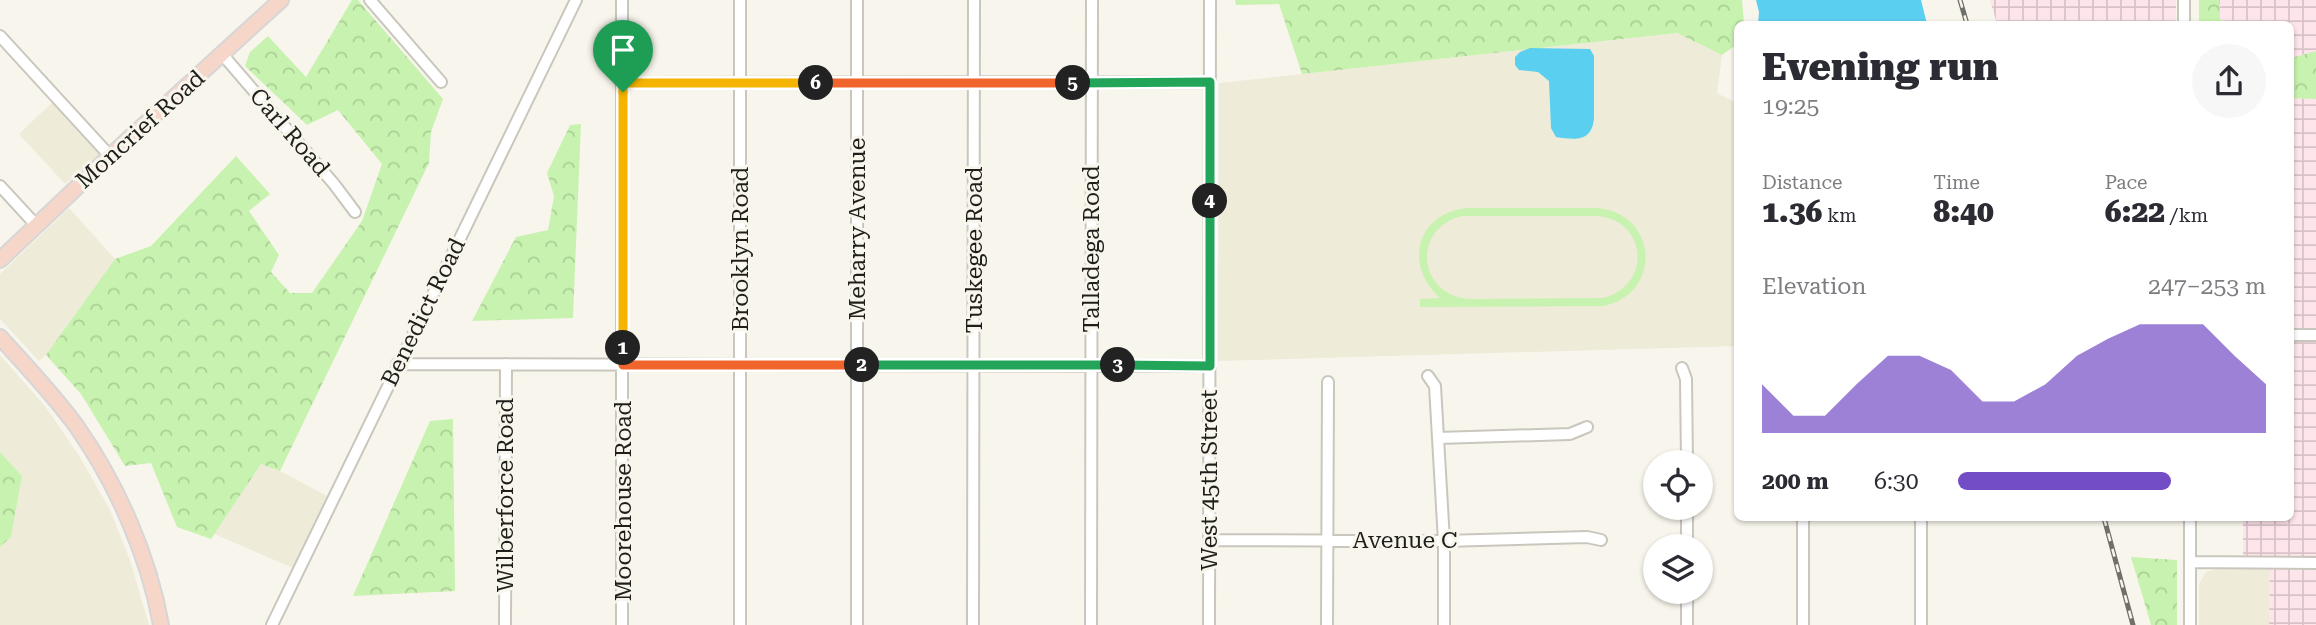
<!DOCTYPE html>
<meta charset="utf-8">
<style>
body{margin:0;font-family:"Roboto Serif",serif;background:#f7f7f7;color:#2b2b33;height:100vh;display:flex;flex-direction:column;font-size:26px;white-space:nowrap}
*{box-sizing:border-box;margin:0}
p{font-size:23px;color:#7c7c81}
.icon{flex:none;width:38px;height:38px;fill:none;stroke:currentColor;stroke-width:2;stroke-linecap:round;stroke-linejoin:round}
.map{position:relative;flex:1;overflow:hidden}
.drawer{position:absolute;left:1734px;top:21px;width:560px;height:500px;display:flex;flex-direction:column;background:#fff;border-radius:10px;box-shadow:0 2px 5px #0004}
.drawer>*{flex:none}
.controls{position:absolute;left:1643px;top:450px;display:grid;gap:14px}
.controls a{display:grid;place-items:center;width:70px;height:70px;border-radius:50%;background:#fff;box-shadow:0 2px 5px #0004;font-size:35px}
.pin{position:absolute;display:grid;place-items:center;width:60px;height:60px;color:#fff;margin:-72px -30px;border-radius:50% 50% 50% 0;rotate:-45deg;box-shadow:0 0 7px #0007}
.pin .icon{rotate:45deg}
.km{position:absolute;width:35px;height:35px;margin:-18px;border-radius:50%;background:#222;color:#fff;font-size:19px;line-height:35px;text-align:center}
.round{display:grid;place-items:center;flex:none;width:74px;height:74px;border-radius:37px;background:#f7f7f7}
.summary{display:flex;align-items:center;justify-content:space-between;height:119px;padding:0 28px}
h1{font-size:38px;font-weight:800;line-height:52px}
.figures{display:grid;grid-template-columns:repeat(3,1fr);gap:10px;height:119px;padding:7px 28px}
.figures div{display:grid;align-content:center}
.figures b{font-size:30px;font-weight:800}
.figures small{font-size:19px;font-weight:400}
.figures p{font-size:19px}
.chart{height:196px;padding:14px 28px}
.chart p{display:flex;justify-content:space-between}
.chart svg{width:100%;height:126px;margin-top:7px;fill:#734dc6;opacity:.7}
ul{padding:0 28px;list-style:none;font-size:23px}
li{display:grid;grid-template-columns:112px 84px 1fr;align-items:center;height:52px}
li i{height:18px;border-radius:9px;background:#734dc6}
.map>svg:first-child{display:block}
</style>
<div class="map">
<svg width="2316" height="625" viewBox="0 0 2316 625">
<defs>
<pattern id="industrial-grid" width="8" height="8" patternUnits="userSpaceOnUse" patternTransform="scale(1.75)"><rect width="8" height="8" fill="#fee4eb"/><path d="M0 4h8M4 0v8" fill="none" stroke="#d9c3c9"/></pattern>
<pattern id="forest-crowns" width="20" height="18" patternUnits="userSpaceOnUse" patternTransform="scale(1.75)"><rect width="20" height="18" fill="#c8f2af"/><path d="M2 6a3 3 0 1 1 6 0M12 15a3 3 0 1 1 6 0" fill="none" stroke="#abcf96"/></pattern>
</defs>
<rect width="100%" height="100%" fill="#f8f6ec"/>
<!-- built -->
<path fill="#efebd9" d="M 1677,33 L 1722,55 L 1717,93 L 1738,104 L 1738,346 L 1218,361 L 1219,83 Z
M 60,95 L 108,146 L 65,184 L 19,134 Z
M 69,208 L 115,259 L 46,355 L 39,361 L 0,319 L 0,274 Z
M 0,355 L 45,406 L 80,457 L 110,510 L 130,560 L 149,625 L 0,625 L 0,547 L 11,537 L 22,476 L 0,452 Z
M 261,464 L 280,471 L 327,496 L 293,568 L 214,534 Z
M 2218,568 L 2270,569 L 2269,625 L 2199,625 L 2199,584 L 2206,572 Z"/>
<!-- industrial -->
<path fill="url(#industrial-grid)" d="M 1990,0 L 2176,0 L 2176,24 L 1997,24 Z
M 2219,0 L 2316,0 L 2316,51 L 2291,58 L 2291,24 L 2228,24 L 2220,19 Z
M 2291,98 L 2316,99 L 2316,559 L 2243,559 L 2243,518 L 2291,518 Z
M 2270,569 L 2316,569 L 2316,625 L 2269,625 Z"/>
<!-- forest -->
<path fill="url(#forest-crowns)" d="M 352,0 L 358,0 L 443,99 L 431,132 L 429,163 L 280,471 L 261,464 L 211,539 L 177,527 L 151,463 L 125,466 L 81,394 L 46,355 L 115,259 L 151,246 L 236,156 L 270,194 L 249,211 L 279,255 L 271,272 L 290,293 L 312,293 L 362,221 L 382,164 L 338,110 L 307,125 L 245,66 L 250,52 L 268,36 L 306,77 Z
M 1235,0 L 1742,0 L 1744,23 L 1738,24 L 1736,45 L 1722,55 L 1677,33 L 1302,74 L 1279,4 L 1236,5 Z
M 2199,0 L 2219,0 L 2220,19 L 2228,24 L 2199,24 Z
M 2316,51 L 2316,99 L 2291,98 L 2291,58 Z
M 581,124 L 573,318 L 472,321 L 516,237 L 548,230 L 554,196 L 547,173 L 570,125 Z
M 453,419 L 455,591 L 353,596 L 430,421 Z
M 0,452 L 22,476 L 11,537 L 0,547 Z
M 2131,557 L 2177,560 L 2177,625 L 2151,625 Z"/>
<!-- green -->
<path fill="#c8f2af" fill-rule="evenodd" d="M 1468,208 L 1597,208 C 1658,213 1663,293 1604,306 L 1420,307 L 1420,299 L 1440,298 C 1403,265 1417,212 1468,208 ZM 1462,216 L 1597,216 C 1648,220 1652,286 1603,298 L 1468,299 C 1417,294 1412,228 1462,216 Z"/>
<!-- water -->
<path fill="#5acfef" d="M 1756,0 L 1921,0 L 1927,24 L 1758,24 L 1759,12 Z
M 1530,48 L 1590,49 L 1594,56 L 1594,118 C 1592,142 1576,140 1556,137 L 1551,128 L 1549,81 L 1538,72 L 1519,70 L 1515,65 L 1515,57 L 1520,52 Z"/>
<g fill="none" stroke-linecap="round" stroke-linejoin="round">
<!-- minor casing -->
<g stroke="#c9c7bd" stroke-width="14">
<path id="minor" d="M 370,0 L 441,82
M 2184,0 L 2184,24
M 0,36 L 110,156
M 222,54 L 334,184 L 355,212
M 623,83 L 1210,82
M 0,186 L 36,225
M 2291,335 L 2316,335
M 397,364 L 1210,366
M 1682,368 L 1686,379 L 1687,462
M 1428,376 L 1435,386 L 1438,438 L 1444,541 L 1444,625
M 1438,438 L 1570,434 L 1587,427
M 1687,508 L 1687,546
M 1803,518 L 1803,625
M 1209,540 L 1444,541 L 1587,537 L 1601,540
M 2191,562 L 2316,563
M 1687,592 L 1687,625
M 272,625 L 576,0
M 505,625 L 506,364
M 622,625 L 622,0
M 740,625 L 740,0
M 857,625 L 857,0
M 973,625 L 974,0
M 1091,625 L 1092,0
M 1209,625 L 1210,0
M 1327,625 L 1328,382
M 1921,625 L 1921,518
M 2190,625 L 2190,518"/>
</g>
<!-- major casing -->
<g stroke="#d7d6d6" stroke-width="18">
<path id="major" d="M 0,260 L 110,156 L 281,0
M 0,337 C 26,366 54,395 77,427 C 117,484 149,557 161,625"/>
</g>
<!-- minor -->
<use href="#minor" stroke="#fff" stroke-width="10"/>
<!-- major -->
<use href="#major" stroke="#f7d6ca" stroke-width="14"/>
<!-- rail casing -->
<g stroke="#706f69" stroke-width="5">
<path id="rail" d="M 1960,0 L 1967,24
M 2104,518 L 2133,625"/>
</g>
<!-- rail -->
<use href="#rail" stroke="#f8f6ec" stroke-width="2.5" stroke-dasharray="8" stroke-linecap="butt"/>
</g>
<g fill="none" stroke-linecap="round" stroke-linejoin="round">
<!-- split-1 casing -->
<g stroke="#fff" stroke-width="14">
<path id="split-1" d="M 623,348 L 623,92"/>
</g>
<!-- split-2 casing -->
<g stroke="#fff" stroke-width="14">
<path id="split-2" d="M 623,348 L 623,365 L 862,365"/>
</g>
<!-- split-3 casing -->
<g stroke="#fff" stroke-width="14">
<path id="split-3" d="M 862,365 L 1118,365"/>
</g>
<!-- split-4 casing -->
<g stroke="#fff" stroke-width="14">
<path id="split-4" d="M 1118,365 L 1210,366 L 1210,201"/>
</g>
<!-- split-5 casing -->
<g stroke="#fff" stroke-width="14">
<path id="split-5" d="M 1073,83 L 1210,82 L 1210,201"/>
</g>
<!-- split-6 casing -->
<g stroke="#fff" stroke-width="14">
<path id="split-6" d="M 816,83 L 1073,83"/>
</g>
<!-- split-7 casing -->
<g stroke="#fff" stroke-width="14">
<path id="split-7" d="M 623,92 L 623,83 L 816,83"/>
</g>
<!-- split-1 -->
<use href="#split-1" stroke="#f5b400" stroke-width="9"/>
<!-- split-2 -->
<use href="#split-2" stroke="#f0652b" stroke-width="9"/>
<!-- split-3 -->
<use href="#split-3" stroke="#22a559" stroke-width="9"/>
<!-- split-4 -->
<use href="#split-4" stroke="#22a559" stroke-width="9"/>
<!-- split-5 -->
<use href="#split-5" stroke="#22a559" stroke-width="9"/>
<!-- split-6 -->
<use href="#split-6" stroke="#f0652b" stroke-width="9"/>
<!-- split-7 -->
<use href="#split-7" stroke="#f5b400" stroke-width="9"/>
</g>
<g text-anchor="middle" stroke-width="6" stroke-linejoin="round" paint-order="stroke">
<!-- street labels -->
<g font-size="23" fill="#1f1e1a" stroke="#f8f6ec">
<text transform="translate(140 129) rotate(-42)" y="8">Moncrief Road</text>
<text transform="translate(290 132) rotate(49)" y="8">Carl Road</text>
<text transform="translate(857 229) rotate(-90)" y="8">Meharry Avenue</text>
<text transform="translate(740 249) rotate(-90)" y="8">Brooklyn Road</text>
<text transform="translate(1091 249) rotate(-90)" y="8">Talladega Road</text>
<text transform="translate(974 250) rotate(-90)" y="8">Tuskegee Road</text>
<text transform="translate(423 312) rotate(-64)" y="8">Benedict Road</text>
<text transform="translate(1209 480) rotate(-90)" y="8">West 45th Street</text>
<text transform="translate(505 495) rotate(-90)" y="8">Wilberforce Road</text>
<text transform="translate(623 501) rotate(-90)" y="8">Moorehouse Road</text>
<text x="1405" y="548">Avenue C</text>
</g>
</g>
</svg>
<div class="controls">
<a><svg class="icon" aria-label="locate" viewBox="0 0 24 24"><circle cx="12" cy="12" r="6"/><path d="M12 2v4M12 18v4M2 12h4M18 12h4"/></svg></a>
<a><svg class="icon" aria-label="layers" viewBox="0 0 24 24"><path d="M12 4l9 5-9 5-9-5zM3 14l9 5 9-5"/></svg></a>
</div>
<div class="pin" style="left:623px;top:92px;background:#1e9e55"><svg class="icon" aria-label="arrive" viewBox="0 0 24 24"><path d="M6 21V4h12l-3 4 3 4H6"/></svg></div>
<b class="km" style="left:623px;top:348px">1</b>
<b class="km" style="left:862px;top:365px">2</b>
<b class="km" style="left:1118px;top:365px">3</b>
<b class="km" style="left:1210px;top:201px">4</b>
<b class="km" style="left:1073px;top:83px">5</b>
<b class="km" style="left:816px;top:83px">6</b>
<section class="drawer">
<div class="summary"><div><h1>Evening run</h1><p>19:25</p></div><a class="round"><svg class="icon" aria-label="share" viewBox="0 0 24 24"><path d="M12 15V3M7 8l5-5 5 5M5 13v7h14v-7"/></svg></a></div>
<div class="figures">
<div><p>Distance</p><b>1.36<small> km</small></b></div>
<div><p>Time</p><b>8:40</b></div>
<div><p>Pace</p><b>6:22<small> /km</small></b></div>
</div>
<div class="chart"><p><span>Elevation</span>247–253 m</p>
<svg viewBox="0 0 160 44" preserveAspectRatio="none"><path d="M0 44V27L10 38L20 38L30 27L40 17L50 17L60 22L70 33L80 33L90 27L100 17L110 11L120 6L130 6L140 6L150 17L160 27V44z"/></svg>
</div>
<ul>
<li><b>200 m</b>6:30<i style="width:69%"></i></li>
</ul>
</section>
</div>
